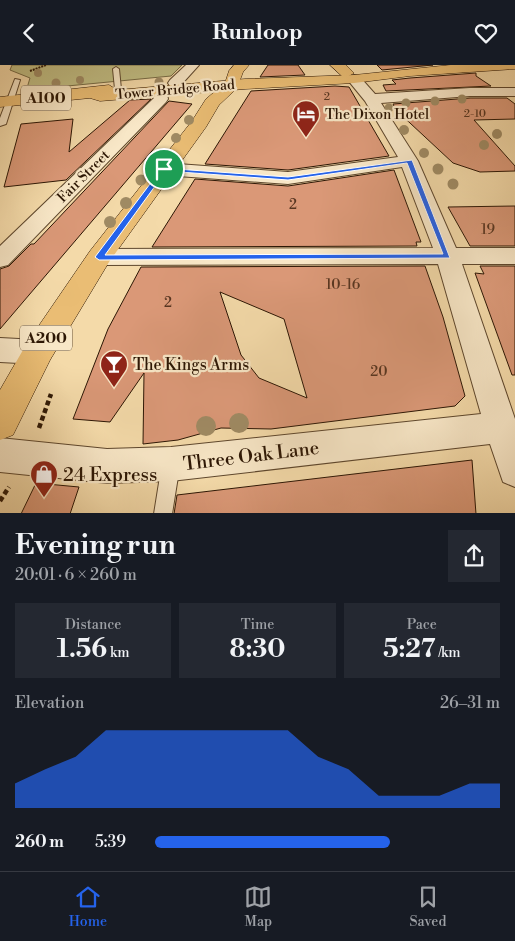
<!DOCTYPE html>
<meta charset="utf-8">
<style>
body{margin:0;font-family:"Libre Bodoni",serif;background:#242831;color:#f1f3f6;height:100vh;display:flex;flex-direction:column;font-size:19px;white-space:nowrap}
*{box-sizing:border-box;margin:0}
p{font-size:16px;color:#9ea1a6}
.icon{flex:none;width:28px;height:28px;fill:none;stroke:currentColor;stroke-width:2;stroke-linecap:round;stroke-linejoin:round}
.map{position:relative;height:448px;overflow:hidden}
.details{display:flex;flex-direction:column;background:#171b24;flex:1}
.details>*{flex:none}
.pin{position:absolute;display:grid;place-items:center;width:42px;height:42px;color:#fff;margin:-21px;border:2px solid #fff;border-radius:50%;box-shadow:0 1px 5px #0007}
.round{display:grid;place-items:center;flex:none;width:52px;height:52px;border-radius:0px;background:#242831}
.summary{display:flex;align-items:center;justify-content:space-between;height:85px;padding:0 15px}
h1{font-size:28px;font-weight:800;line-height:38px}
.stats{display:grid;grid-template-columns:repeat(3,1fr);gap:8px;height:85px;padding:5px 15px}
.stats div{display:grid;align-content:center;border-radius:0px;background:#242831;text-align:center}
.stats b{font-size:25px;font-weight:800}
.stats small{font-size:14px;font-weight:400}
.stats p{font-size:14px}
.chart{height:140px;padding:10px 15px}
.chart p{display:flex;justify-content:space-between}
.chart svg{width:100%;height:90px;margin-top:5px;fill:#2563eb;opacity:.7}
ul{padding:0 15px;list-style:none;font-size:16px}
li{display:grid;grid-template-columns:80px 60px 1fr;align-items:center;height:38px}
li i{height:12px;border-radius:6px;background:#2563eb}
header{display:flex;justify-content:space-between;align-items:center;height:65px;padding:0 15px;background:#171b24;font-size:22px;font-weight:800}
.dock{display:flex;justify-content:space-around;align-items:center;height:70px;border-top:1px solid #363941;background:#171b24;font-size:14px;color:#9ea1a6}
.dock a{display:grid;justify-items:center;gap:2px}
.dock .current{color:#2563eb}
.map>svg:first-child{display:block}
</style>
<header><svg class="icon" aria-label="back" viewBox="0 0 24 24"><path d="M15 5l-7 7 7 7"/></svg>Runloop<svg class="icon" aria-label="heart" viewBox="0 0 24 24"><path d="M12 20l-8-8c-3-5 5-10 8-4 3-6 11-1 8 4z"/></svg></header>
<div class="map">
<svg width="515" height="449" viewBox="0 0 515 449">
<rect width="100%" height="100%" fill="#f4daa9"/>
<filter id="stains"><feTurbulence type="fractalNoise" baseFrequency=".004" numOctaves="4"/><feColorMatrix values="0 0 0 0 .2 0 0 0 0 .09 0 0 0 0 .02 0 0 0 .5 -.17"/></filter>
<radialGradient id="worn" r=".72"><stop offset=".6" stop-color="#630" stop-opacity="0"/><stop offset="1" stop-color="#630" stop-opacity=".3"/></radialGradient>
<!-- green -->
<path fill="#c1be84" stroke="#766a44" d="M 12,0 L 182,0 L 171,11 L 36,24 L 27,23 L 30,13 L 10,5 Z"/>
<!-- building -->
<path fill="#da9877" stroke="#2c1604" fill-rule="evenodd" d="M 268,0 L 298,0 L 305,10 L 260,12 Z
M 377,0 L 433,0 L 382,5 Z
M 476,8 L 476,11 L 491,21 L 386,26 L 383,20 L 396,19 L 392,15 L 410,13 Z
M 335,21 L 349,22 L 389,91 L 288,105 L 205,99 L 251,26 Z
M 470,33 L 507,33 L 515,39 L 515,54 L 474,55 L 515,101 L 515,106 L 480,107 L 453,98 L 396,45 L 393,39 Z
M 151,34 L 66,115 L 4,122 L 21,59 L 73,54 L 69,87 L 130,35 Z
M 169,36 L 192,39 L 0,264 L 0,204 L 9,201 L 31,179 L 34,179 Z
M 394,105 L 421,177 L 416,177 L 417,181 L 152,182 L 195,114 L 288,121 Z
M 515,141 L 515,181 L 470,181 L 448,142 Z
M 425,201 L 443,252 L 465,331 L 455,341 L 271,364 L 221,363 L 178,375 L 143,379 L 144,308 L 110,357 L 73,354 L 108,264 L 141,202 ZM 220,227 L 284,254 L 307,333 L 259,313 L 241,290 Z
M 480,201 L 515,201 L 515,310 L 512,310 L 475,208 L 484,209 Z
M 472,395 L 476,449 L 174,449 L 177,430 Z
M 36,418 L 79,422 L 70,449 L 21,449 Z"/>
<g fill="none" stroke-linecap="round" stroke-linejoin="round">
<!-- lane casing -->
<g stroke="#5e472d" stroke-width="2">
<path id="lane" d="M 116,2 L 119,4 L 121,24 L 118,26 L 115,24 L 113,4 Z
M 15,14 L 20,15 L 6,59 L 0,61 L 0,53 Z
M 171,390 L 177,393 L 180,399 L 172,449 L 154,449 L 162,399 L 165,393 Z"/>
</g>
<!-- street casing -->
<g stroke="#5e472d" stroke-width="2">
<path id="street" d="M 186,0 L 199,0 L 180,21 L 170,21 L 168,18 L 170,15 Z
M 354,10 L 359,11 L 375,29 L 470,23 L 515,23 L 515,31 L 470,31 L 381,38 L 418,96 L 456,183 L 515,183 L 515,199 L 462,199 L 515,354 L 515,422 L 503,417 L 490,379 L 171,416 L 107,418 L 0,407 L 0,373 L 107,384 L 171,382 L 481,349 L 438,199 L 99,200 L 91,197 L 87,192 L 91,187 L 99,184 L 433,183 L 402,102 L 288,119 L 164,110 L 158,108 L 155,104 L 158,100 L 164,98 L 288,107 L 398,92 L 365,36 L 347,14 Z
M 159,21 L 166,25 L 168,34 L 166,37 L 8,200 L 0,202 L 0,181 L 154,33 L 152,25 Z
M 0,273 L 38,275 L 48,279 L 52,287 L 48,295 L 38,299 L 0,297 Z"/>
</g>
<!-- primary casing -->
<g stroke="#2c1604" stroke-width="1">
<path id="primary" d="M 234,0 L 249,0 L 243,7 L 237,23 L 219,40 L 206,62 L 109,197 L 50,295 L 13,370 L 0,375 L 0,325 L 27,278 L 90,186 L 192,56 L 206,34 L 225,18 L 229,6 Z
M 330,0 L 346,0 L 354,8 L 347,12 L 342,11 Z"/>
</g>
<!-- highway casing -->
<g stroke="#2c1604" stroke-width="1">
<path id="highway" d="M 451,0 L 515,0 L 515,4 L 410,11 L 354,18 L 245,24 L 100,36 L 90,33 L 0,42 L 0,32 L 109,20 L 117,25 L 245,14 L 354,10 Z"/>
</g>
<!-- path-far1 -->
<path stroke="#2c1604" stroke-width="2" stroke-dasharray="2 1" stroke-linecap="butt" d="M 30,6 L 46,0"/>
<!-- path -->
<path stroke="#2c1604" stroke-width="4.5" stroke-dasharray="5 3" stroke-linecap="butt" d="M 39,363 L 51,329
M 0,436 L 9,422"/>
<!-- lane -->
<use href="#lane" fill="#f8e7c7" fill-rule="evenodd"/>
<!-- street -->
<use href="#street" fill="#f8e7c7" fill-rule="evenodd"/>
<!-- primary -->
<use href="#primary" fill="#eabd74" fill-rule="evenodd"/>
<!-- highway -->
<use href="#highway" fill="#eabd74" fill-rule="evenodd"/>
</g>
<!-- trees -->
<g fill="#9f8a63">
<circle cx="38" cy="8" r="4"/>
<circle cx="80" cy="15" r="4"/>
<circle cx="159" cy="17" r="4.5"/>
<circle cx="56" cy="18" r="4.5"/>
<circle cx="462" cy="34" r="4.5"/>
<circle cx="435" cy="36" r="4.5"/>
<circle cx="406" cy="38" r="4.5"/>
<circle cx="389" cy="43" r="4.5"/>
<circle cx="189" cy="55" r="5"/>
<circle cx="404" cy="65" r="5"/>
<circle cx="497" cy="69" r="5"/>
<circle cx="176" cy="73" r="5"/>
<circle cx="484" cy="80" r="5"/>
<circle cx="424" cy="88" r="5"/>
<circle cx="157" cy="96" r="5.5"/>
<circle cx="438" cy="104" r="5.5"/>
<circle cx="141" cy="115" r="5.5"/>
<circle cx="453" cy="119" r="5.5"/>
<circle cx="126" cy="138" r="6"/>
<circle cx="110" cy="157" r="6"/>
<circle cx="239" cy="358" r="10"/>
<circle cx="206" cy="361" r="10"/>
</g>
<!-- route -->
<path fill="#2563eb" stroke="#fff" fill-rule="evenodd" d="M 412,95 L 450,193 L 99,195 L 95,192 L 162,103 L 288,112 ZM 407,98 L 443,189 L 105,190 L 166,106 L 288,115 Z"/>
<!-- icons -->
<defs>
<g id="hotel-pin" transform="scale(1.4375)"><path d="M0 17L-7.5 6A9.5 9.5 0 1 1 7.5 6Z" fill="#8f2418" stroke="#f8e7c7"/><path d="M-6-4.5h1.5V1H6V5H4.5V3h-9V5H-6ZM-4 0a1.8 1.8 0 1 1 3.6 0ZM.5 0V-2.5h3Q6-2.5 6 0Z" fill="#fff"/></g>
<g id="bar-pin" transform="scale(1.4375)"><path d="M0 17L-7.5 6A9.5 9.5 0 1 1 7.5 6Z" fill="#8f2418" stroke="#f8e7c7"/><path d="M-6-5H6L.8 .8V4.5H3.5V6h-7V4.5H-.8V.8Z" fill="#fff"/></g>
<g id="shop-pin" transform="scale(1.4375)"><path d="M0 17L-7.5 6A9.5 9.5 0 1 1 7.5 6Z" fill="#8f2418" stroke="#f8e7c7"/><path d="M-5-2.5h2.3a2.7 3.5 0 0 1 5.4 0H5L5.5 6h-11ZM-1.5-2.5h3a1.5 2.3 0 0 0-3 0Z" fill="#fff"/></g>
</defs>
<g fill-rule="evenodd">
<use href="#hotel-pin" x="306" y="49"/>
<use href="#bar-pin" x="114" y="299"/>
<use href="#shop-pin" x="44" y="409"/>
</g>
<g text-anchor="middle" stroke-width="4.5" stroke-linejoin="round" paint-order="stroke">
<!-- far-number labels -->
<g font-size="11" fill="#583621">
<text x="327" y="35">2</text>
<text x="475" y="52">2-10</text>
</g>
<!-- far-street labels -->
<g font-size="14" fill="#2c1604" stroke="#f8e7c7">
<text transform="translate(175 24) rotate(-5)" y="5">Tower Bridge Road</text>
<text transform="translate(83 111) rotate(-45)" y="5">Fair Street</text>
</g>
<!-- far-poi labels -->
<g font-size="14" fill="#2c1604" stroke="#f8e7c7" text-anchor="start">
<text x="325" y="54">The Dixon Hotel</text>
</g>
<!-- number labels -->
<g font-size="14" fill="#583621">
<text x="293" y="144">2</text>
<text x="488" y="169">19</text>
<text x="343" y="224">10-16</text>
<text x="168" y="242">2</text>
<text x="379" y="311">20</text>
</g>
<!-- shield labels -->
<g fill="#f8e7c7" stroke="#69553e" stroke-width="1">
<rect x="21" y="20.5" width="50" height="25" rx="4"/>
<rect x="20" y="260.5" width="52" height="25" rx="4"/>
</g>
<g font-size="15" font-weight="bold" fill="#2c1604">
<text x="46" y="38">A100</text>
<text x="46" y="278">A200</text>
</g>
<!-- poi labels -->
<g font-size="16" fill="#2c1604" stroke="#f8e7c7" text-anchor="start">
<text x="133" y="305">The Kings Arms</text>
</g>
<!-- near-street labels -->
<g font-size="19" fill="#2c1604" stroke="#f8e7c7">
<text transform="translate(251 390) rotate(-7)" y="7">Three Oak Lane</text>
</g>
<!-- near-poi labels -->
<g font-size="19" fill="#2c1604" stroke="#f8e7c7" text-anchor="start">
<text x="63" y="416">24 Express</text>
</g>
</g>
<rect width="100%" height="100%" filter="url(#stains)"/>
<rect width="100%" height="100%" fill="url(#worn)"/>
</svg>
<div class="pin" style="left:164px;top:104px;background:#1e9e55"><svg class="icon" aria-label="arrive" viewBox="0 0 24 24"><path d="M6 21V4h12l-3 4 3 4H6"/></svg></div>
</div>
<section class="details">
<div class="summary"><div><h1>Evening run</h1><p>20:01 · 6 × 260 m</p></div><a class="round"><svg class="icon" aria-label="share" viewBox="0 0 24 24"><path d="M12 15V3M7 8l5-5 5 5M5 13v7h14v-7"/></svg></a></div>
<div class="stats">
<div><p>Distance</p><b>1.56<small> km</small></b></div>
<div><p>Time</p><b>8:30</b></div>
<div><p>Pace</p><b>5:27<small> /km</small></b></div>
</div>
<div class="chart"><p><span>Elevation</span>26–31 m</p>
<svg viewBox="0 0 160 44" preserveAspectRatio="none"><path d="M0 44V32L10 25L20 19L30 6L40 6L50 6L60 6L70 6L80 6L90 6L100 19L110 25L120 38L130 38L140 38L150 32L160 32V44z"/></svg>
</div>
<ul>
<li><b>260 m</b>5:39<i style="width:68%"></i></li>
</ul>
</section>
<nav class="dock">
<a class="current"><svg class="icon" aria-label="home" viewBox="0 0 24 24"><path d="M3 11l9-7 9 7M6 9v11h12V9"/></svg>Home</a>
<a><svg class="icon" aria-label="map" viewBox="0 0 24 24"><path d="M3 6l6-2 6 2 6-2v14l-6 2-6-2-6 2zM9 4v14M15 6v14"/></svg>Map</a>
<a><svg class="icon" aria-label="saved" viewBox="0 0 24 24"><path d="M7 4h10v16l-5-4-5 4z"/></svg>Saved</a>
</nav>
